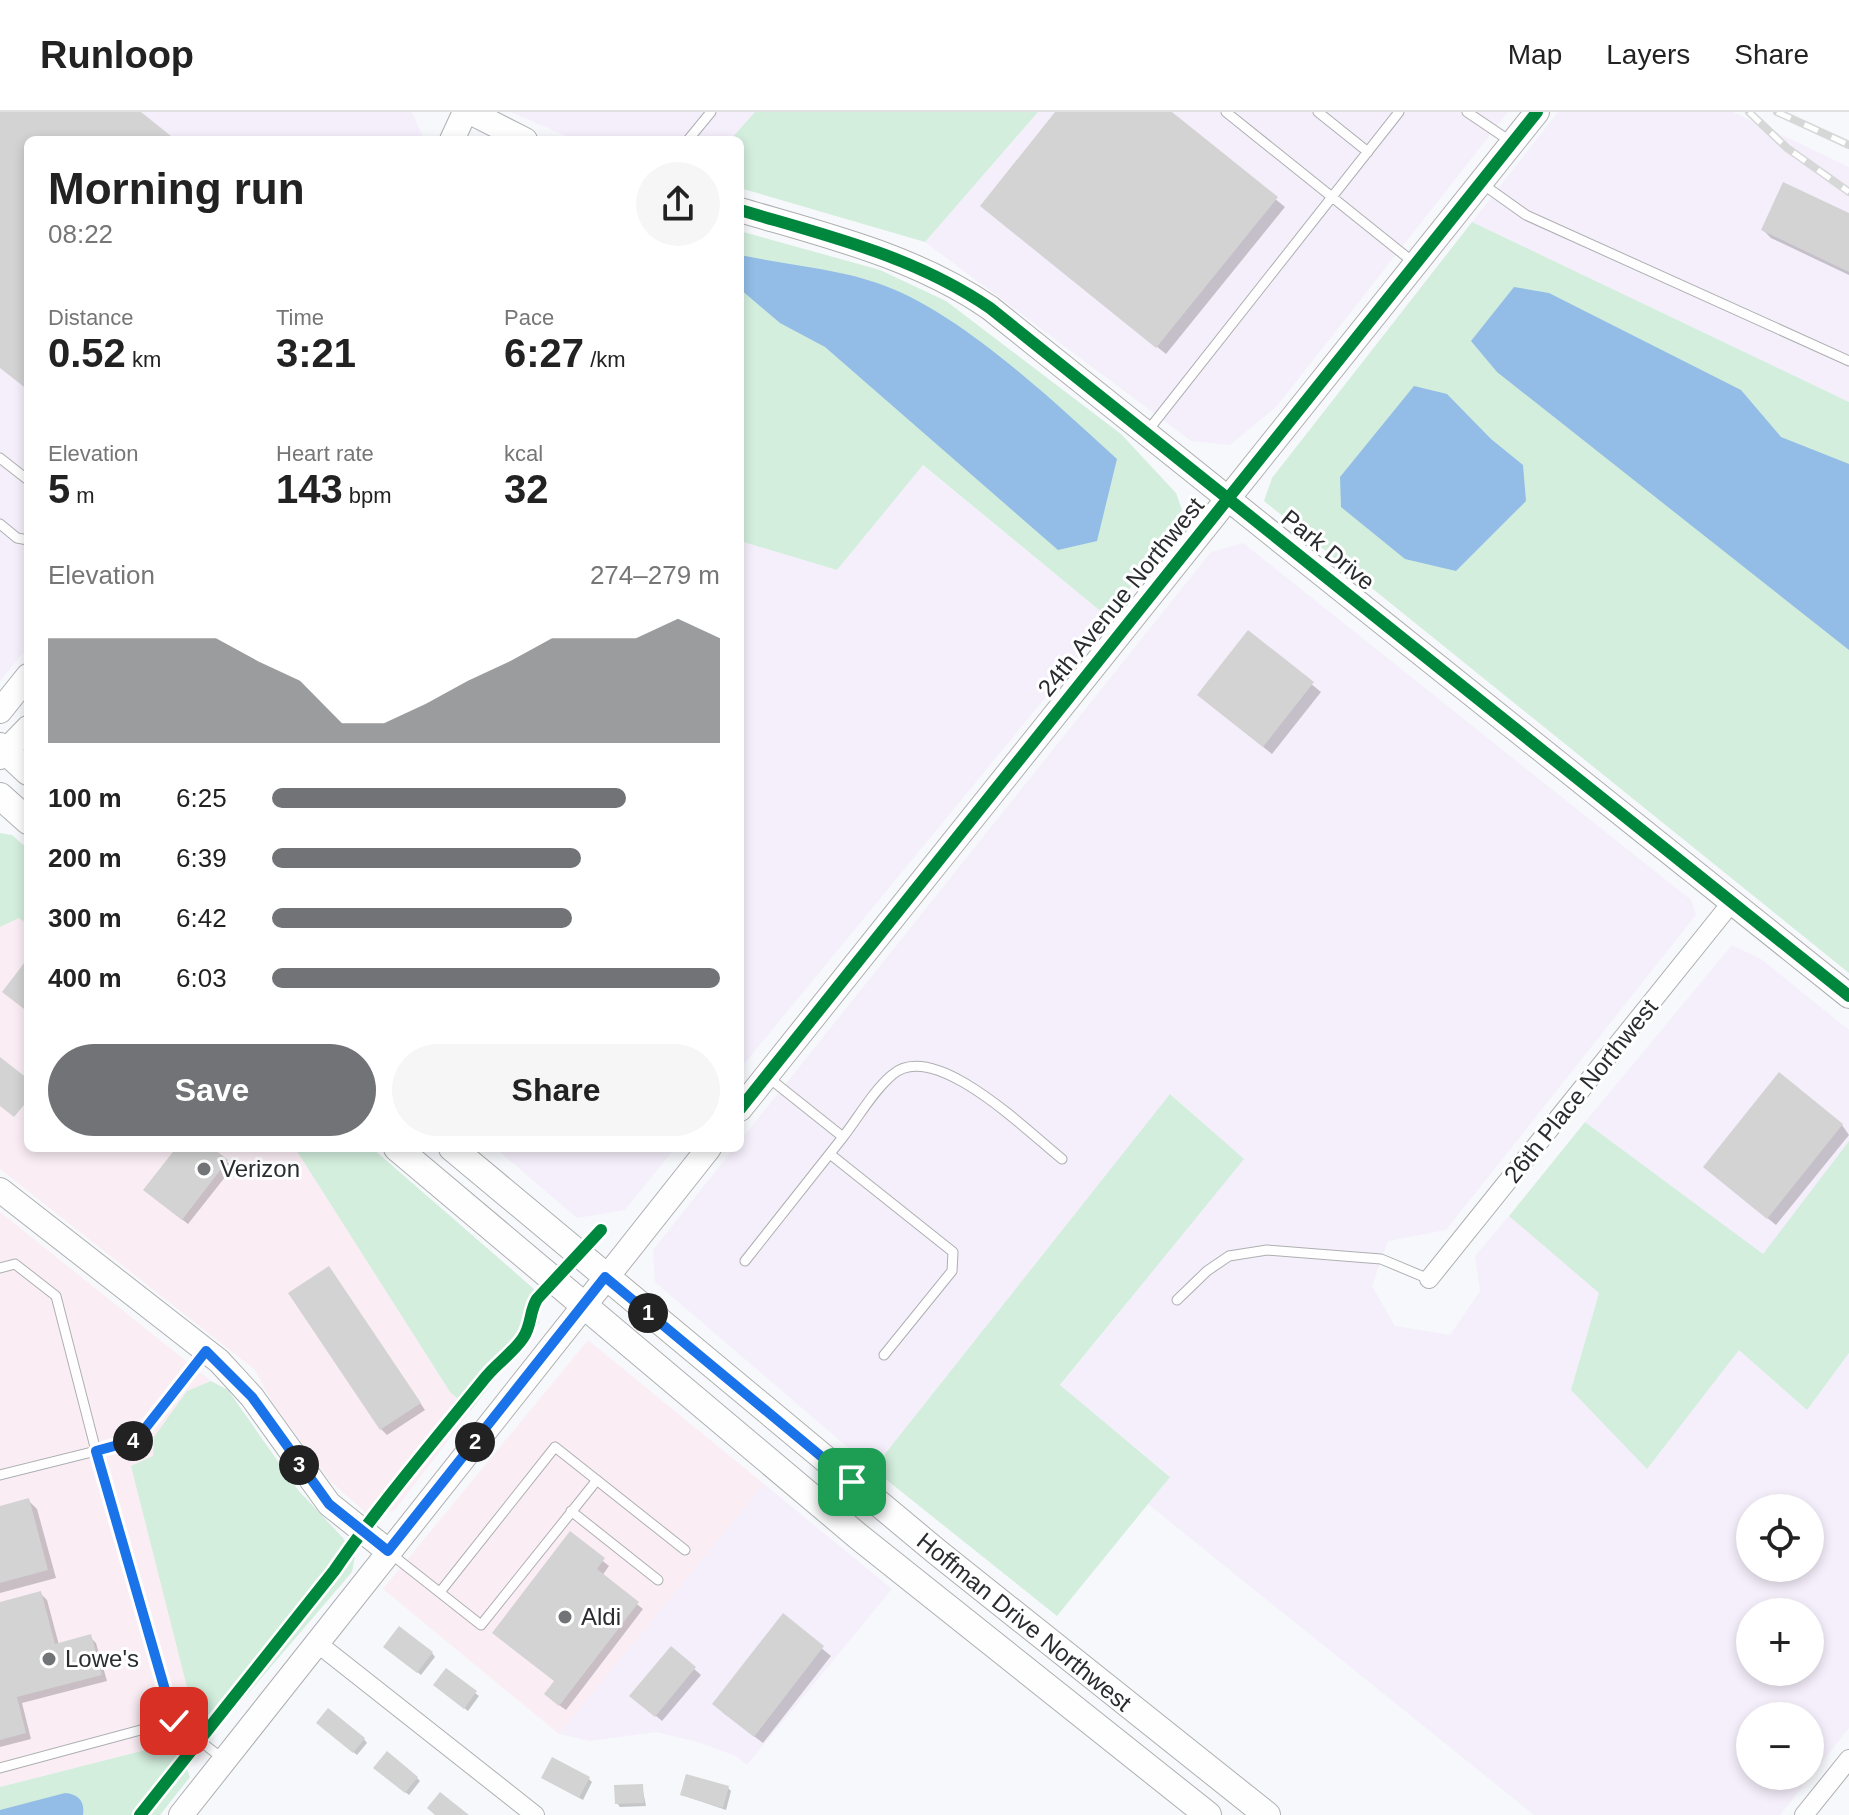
<!DOCTYPE html>
<meta charset="utf-8">
<style>
body{margin:0;font-family:Arial,sans-serif;background:#f6f6f6;color:#222;height:100vh;display:flex;flex-direction:column;font-size:30px;white-space:nowrap}
*{box-sizing:border-box;margin:0}
p{font-size:26px;color:#767676}
.icon{flex:none;width:44px;height:44px;fill:none;stroke:currentColor;stroke-width:2;stroke-linecap:round;stroke-linejoin:round}
.map{position:relative;flex:1;overflow:hidden}
.panel{position:absolute;left:24px;top:24px;width:720px;height:1016px;display:flex;flex-direction:column;background:#fff;border-radius:12px;box-shadow:0 4px 12px #0003}
.panel>*{flex:none}
.buttons{position:absolute;left:1736px;top:1382px;display:grid;gap:16px}
.buttons a{display:grid;place-items:center;width:88px;height:88px;border-radius:50%;background:#fff;box-shadow:0 4px 12px #0003;font-size:40px}
.pin{position:absolute;display:grid;place-items:center;width:68px;height:68px;color:#fff;margin:-34px;border-radius:16px;box-shadow:0 4px 12px #0006}
.km{position:absolute;width:40px;height:40px;margin:-20px;border-radius:50%;background:#222;color:#fff;font-size:22px;line-height:40px;text-align:center}
.round{display:grid;place-items:center;flex:none;width:84px;height:84px;border-radius:42px;background:#f6f6f6}
.summary{display:flex;align-items:center;justify-content:space-between;height:136px;padding:0 24px}
h1{font-size:44px;font-weight:700;line-height:60px}
.figures{display:grid;grid-template-columns:repeat(3,1fr);gap:12px;height:136px;padding:8px 24px}
.figures div{display:grid;align-content:center}
.figures b{font-size:40px;font-weight:700}
.figures small{font-size:22px;font-weight:400}
.figures p{font-size:22px}
.chart{height:224px;padding:16px 24px}
.chart p{display:flex;justify-content:space-between}
.chart svg{width:100%;height:144px;margin-top:8px;fill:#717376;opacity:.7}
.action{display:flex;gap:16px;margin-top:auto;padding:16px 24px}
.action a{flex:1;height:92px;border-radius:48px;background:#717376;color:#fff;font-size:32px;font-weight:700;line-height:92px;text-align:center}
.action a+a{background:#f6f6f6;color:#222}
ul{padding:0 24px;list-style:none;font-size:26px}
li{display:grid;grid-template-columns:128px 96px 1fr;align-items:center;height:60px}
li i{height:20px;border-radius:10px;background:#717376}
header{display:flex;align-items:center;gap:48px;box-sizing:border-box;height:112px;padding:0 40px;background:#fff;border-bottom:2px solid #e0e0e0}
header strong{font-size:38px}
nav{display:flex;gap:44px;margin-inline-start:auto;font-size:28px}
.map>svg:first-child{display:block}
</style>
<header>
<strong>Runloop</strong>
<nav><a>Map</a><a>Layers</a><a>Share</a></nav>
</header>
<div class="map">
<svg width="1849" height="1703" viewBox="0 0 1849 1703">
<rect width="100%" height="100%" fill="#f6f8fb"/>
<!-- commercial -->
<path fill="#faeef4" d="M 19,806 L 28,813 L 28,1036 L 295,1036 L 450,1280 L 471,1298 L 396,1397 L 385,1402 L 366,1401 L 329,1368 L 272,1290 L 255,1258 L 0,1057 L 0,815 Z
M 0,1100 L 211,1269 L 187,1279 L 190,1587 L 200,1607 L 177,1630 L 0,1675 Z
M 588,1228 L 764,1372 L 559,1622 L 383,1477 Z"/>
<!-- industrial -->
<path fill="#f5effb" fill-rule="evenodd" d="M 0,0 L 412,0 L 423,25 L 422,28 L 28,28 L 28,535 L 0,569 Z
M 511,0 L 755,0 L 730,28 L 575,28 Z
M 1038,0 L 1508,0 L 1277,294 L 1230,333 L 1191,329 L 925,130 Z
M 1558,0 L 1733,0 L 1849,55 L 1849,290 L 1472,110 Z
M 922,353 L 1110,507 L 740,957 L 740,429 L 837,458 Z
M 1243,431 L 1691,788 L 1696,803 L 1446,1118 L 1388,1129 L 1372,1174 L 1395,1214 L 1450,1223 L 1480,1179 L 1475,1144 L 1509,1104 L 1599,1181 L 1571,1278 L 1739,1238 L 1807,1298 L 1849,1241 L 1849,1616 L 1780,1703 L 1534,1703 L 1148,1392 L 1170,1364 L 1060,1274 L 1243,1047 L 1171,982 L 873,1357 L 655,1170 L 653,1138 L 734,1036 L 740,1036 L 740,1029 L 1211,440 ZM 1750,1396 L 1810,1396 L 1810,1456 L 1750,1456 ZM 1750,1500 L 1810,1500 L 1810,1560 L 1750,1560 ZM 1750,1604 L 1810,1604 L 1810,1664 L 1750,1664 Z
M 1732,833 L 1761,847 L 1849,918 L 1849,1029 L 1763,1143 L 1585,1010 Z
M 495,1036 L 675,1036 L 625,1098 L 577,1106 Z
M 764,1372 L 892,1477 L 747,1653 L 736,1644 L 698,1630 L 656,1620 L 590,1629 L 559,1622 Z"/>
<!-- green -->
<path fill="#d3eedd" d="M 755,0 L 1038,0 L 925,130 L 740,76 L 740,28 L 730,28 Z
M 1472,110 L 1849,290 L 1849,861 L 1264,389 L 1272,366 Z
M 740,119 L 880,158 L 946,189 L 1121,322 L 1176,381 L 1182,398 L 1110,507 L 923,353 L 837,458 L 740,429 Z
M 0,721 L 12,723 L 28,737 L 28,813 L 19,806 L 0,815 Z
M 1170,982 L 1244,1047 L 1060,1273 L 1170,1365 L 1057,1504 L 873,1357 Z
M 1585,1010 L 1763,1142 L 1849,1029 L 1849,1241 L 1807,1298 L 1739,1238 L 1647,1357 L 1571,1278 L 1599,1181 L 1509,1104 Z
M 295,1036 L 372,1036 L 534,1177 L 540,1195 L 539,1211 L 471,1298 L 450,1280 Z
M 211,1269 L 228,1278 L 298,1378 L 343,1426 L 355,1444 L 352,1460 L 227,1606 C 204,1612 200,1607 190,1587 L 131,1354 L 153,1344 L 154,1325 L 187,1279 Z
M 177,1630 L 190,1665 L 160,1703 L 0,1703 L 0,1675 Z"/>
<!-- water -->
<path fill="#93bde6" d="M 740,143 C 782,152 838,157 877,171 C 957,197 1054,290 1117,347 L 1097,429 L 1058,438 L 825,235 L 780,211 L 740,177 Z
M 1514,175 L 1549,181 L 1741,278 L 1781,325 L 1849,352 L 1849,538 L 1497,260 L 1471,229 Z
M 1414,274 L 1447,282 L 1491,327 L 1523,353 L 1526,389 L 1456,459 L 1405,447 L 1341,395 L 1340,365 Z
M 65,1681 C 79,1682 85,1690 83,1703 L 0,1703 L 0,1698 Z"/>
<!-- shadow -->
<path fill="#0003" d="M 1058,0 L 1169,0 L 1285,95 L 1166,242 L 991,102 Z
M 1849,103 L 1849,163 L 1771,126 L 1763,118 Z
M 1249,521 L 1321,580 L 1272,642 L 1208,591 Z
M 1780,963 L 1842,1013 L 1849,1023 L 1776,1113 L 1714,1063 Z
M 178,1036 L 210,1036 L 233,1055 L 188,1112 L 152,1084 Z
M 329,1157 L 425,1298 L 387,1323 L 381,1317 Z
M 28,1388 L 37,1397 L 56,1466 L 0,1481 L 0,1396 Z
M 570,1422 L 609,1454 L 602,1464 L 643,1497 L 566,1598 L 552,1588 Z
M 41,1482 L 47,1488 L 59,1533 L 90,1525 L 96,1531 L 107,1569 L 22,1591 L 31,1627 L 0,1635 L 0,1492 Z
M 783,1504 L 831,1544 L 763,1631 L 722,1600 Z
M 671,1537 L 701,1563 L 662,1609 L 638,1589 Z
M 389,1538 L 432,1541 L 435,1545 L 421,1563 Z
M 439,1576 L 475,1581 L 479,1584 L 468,1599 Z
M 322,1614 L 364,1627 L 367,1631 L 357,1643 Z
M 379,1659 L 417,1666 L 420,1669 L 409,1683 Z
M 543,1666 L 589,1667 L 592,1670 L 583,1688 Z
M 642,1674 L 646,1694 L 620,1695 L 617,1691 Z
M 728,1676 L 731,1679 L 726,1698 L 682,1683 Z"/>
<!-- building -->
<path fill="#d3d3d3" d="M 0,0 L 141,0 L 176,28 L 28,28 L 28,278 L 0,256 Z
M 1055,0 L 1172,0 L 1278,85 L 1156,236 L 980,94 Z
M 1783,70 L 1849,101 L 1849,160 L 1761,118 Z
M 1248,518 L 1314,570 L 1263,635 L 1197,583 Z
M 28,846 L 28,900 L 2,880 Z
M 0,945 L 28,967 L 28,988 L 14,1005 L 0,994 Z
M 1779,960 L 1843,1012 L 1767,1107 L 1703,1055 Z
M 176,1036 L 213,1036 L 228,1048 L 182,1108 L 143,1078 Z
M 329,1154 L 421,1291 L 380,1318 L 288,1181 Z
M 29,1386 L 48,1458 L 0,1471 L 0,1394 Z
M 570,1419 L 605,1446 L 597,1457 L 639,1490 L 559,1594 L 544,1582 L 554,1569 L 492,1521 Z
M 41,1479 L 55,1532 L 91,1522 L 102,1563 L 17,1585 L 26,1621 L 0,1628 L 0,1490 Z
M 783,1501 L 824,1534 L 754,1625 L 712,1592 Z
M 399,1514 L 433,1540 L 417,1561 L 383,1535 Z
M 671,1534 L 696,1555 L 655,1605 L 629,1584 Z
M 446,1556 L 477,1579 L 464,1597 L 433,1573 Z
M 328,1596 L 365,1626 L 353,1641 L 316,1611 Z
M 387,1639 L 418,1665 L 405,1681 L 373,1656 Z
M 552,1645 L 590,1665 L 579,1686 L 541,1666 Z
M 686,1662 L 729,1674 L 723,1696 L 680,1683 Z
M 643,1672 L 644,1691 L 615,1692 L 614,1673 Z
M 440,1680 L 469,1703 L 435,1703 L 427,1696 Z"/>
<g fill="none" stroke-linecap="round" stroke-linejoin="round">
<!-- service casing -->
<g stroke="#adafb1" stroke-width="11">
<path id="service" d="M 1226,0 L 1413,150
M 1318,0 L 1368,40
M 1467,0 L 1510,29
M 688,28 L 711,0
M 1481,71 L 1526,103 L 1849,249
M 1146,321 L 1399,0
M 0,346 L 28,368
M 0,412 L 17,426 L 28,428
M 769,966 L 843,1025 C 858,1006 873,979 892,963 C 934,925 1029,1021 1062,1047
M 830,1042 L 953,1140 L 952,1159 L 884,1243
M 745,1149 L 843,1025
M 0,1156 L 15,1152 L 56,1184 L 96,1339 L 0,1363
M 1177,1188 L 1207,1159 L 1229,1144 L 1267,1138 L 1381,1147 L 1429,1167
M 571,1399 L 658,1468
M 391,1442 L 481,1513 L 597,1368
M 440,1480 L 555,1335 L 685,1438
M 174,1609 L 222,1646
M 0,1656 L 174,1609 L 96,1339 L 136,1328 L 206,1239"/>
</g>
<!-- minor casing -->
<g stroke="#adafb1" stroke-width="20">
<path id="minor" d="M 1429,1167 L 1732,790
M 317,1531 L 535,1703
M 1804,1703 L 1849,1647"/>
</g>
<!-- tertiary casing -->
<g stroke="#adafb1" stroke-width="26">
<path id="tertiary" d="M 470,0 L 525,28
M 452,28 L 465,0
M 740,98 C 828,124 914,144 990,196 L 1849,884
M 0,599 L 28,564
M 0,645 L 28,616
M 740,997 L 1537,0
M 0,1078 L 219,1249 L 252,1285 L 329,1392 L 388,1439
M 181,1703 L 709,1036"/>
</g>
<!-- secondary casing -->
<g stroke="#adafb1" stroke-width="28">
<path id="secondary" d="M 0,634 L 28,660
M 0,684 L 28,709
M 397,1036 L 859,1425 L 1208,1703
M 452,1036 L 937,1440 L 1267,1703"/>
</g>
<!-- service -->
<use href="#service" stroke="#fefefe" stroke-width="9"/>
<!-- minor -->
<use href="#minor" stroke="#fefefe" stroke-width="18"/>
<!-- tertiary -->
<use href="#tertiary" stroke="#fefefe" stroke-width="24"/>
<!-- secondary -->
<use href="#secondary" stroke="#fefefe" stroke-width="26"/>
<!-- rail casing -->
<g stroke="#d6d7d7" stroke-width="8">
<path id="rail" d="M 1749,0 L 1787,36 L 1849,80
M 1777,0 L 1849,33"/>
</g>
<!-- rail -->
<use href="#rail" stroke="#fff" stroke-width="5" stroke-dasharray="15" stroke-linecap="butt"/>
<!-- cycleway casing -->
<g stroke="#fff" stroke-width="17">
<path id="cycleway" d="M 740,98 C 828,124 914,144 990,196 L 1849,884
M 740,997 L 1537,0
M 140,1703 L 334,1459 C 380,1392 434,1329 485,1266 C 497,1251 513,1241 523,1226 C 532,1213 529,1200 537,1187 L 601,1118"/>
</g>
<!-- cycleway -->
<use href="#cycleway" stroke="#00873e" stroke-width="12"/>
</g>
<g fill="none" stroke-linecap="round" stroke-linejoin="round">
<!-- route casing -->
<g stroke="#fff" stroke-width="16">
<path id="route" d="M 174,1609 L 96,1339 L 136,1328 L 206,1239 L 252,1285 L 329,1392 L 388,1439 L 605,1165 L 852,1370"/>
</g>
<!-- route -->
<use href="#route" stroke="#1a73e8" stroke-width="10"/>
</g>
<!-- markers -->
<g fill="#717376" stroke="#fff" stroke-width="3">
<circle cx="204" cy="1057" r="8"/>
<circle cx="565" cy="1505" r="8"/>
<circle cx="49" cy="1547" r="8"/>
</g>
<g text-anchor="middle" stroke-width="6" stroke-linejoin="round" paint-order="stroke">
<!-- street labels -->
<g font-size="24" fill="#2a2c2f" stroke="#fff">
<text transform="translate(1328 438) rotate(39)" y="8">Park Drive</text>
<text transform="translate(1121 485) rotate(-51)" y="8">24th Avenue Northwest</text>
<text transform="translate(1581 979) rotate(-51)" y="8">26th Place Northwest</text>
<text transform="translate(1024 1510) rotate(39)" y="8">Hoffman Drive Northwest</text>
</g>
<!-- poi labels -->
<g font-size="24" fill="#2a2c2f" stroke="#fff" text-anchor="start">
<text x="220" y="1065">Verizon</text>
<text x="581" y="1513">Aldi</text>
<text x="65" y="1555">Lowe's</text>
</g>
</g>
</svg>
<div class="buttons">
<a><svg class="icon" aria-label="locate" viewBox="0 0 24 24"><circle cx="12" cy="12" r="6"/><path d="M12 2v4M12 18v4M2 12h4M18 12h4"/></svg></a>
<a>+</a>
<a>−</a>
</div>
<div class="pin" style="left:852px;top:1370px;background:#1e9e55"><svg class="icon" aria-label="arrive" viewBox="0 0 24 24"><path d="M6 21V4h12l-3 4 3 4H6"/></svg></div>
<div class="pin" style="left:174px;top:1609px;background:#d93025"><svg class="icon" aria-label="check" viewBox="0 0 24 24"><path d="M5 12l5 5 9-10"/></svg></div>
<b class="km" style="left:648px;top:1201px">1</b>
<b class="km" style="left:475px;top:1330px">2</b>
<b class="km" style="left:299px;top:1353px">3</b>
<b class="km" style="left:133px;top:1329px">4</b>
<section class="panel">
<div class="summary"><div><h1>Morning run</h1><p>08:22</p></div><a class="round"><svg class="icon" aria-label="share" viewBox="0 0 24 24"><path d="M12 15V3M7 8l5-5 5 5M5 13v7h14v-7"/></svg></a></div>
<div class="figures">
<div><p>Distance</p><b>0.52<small> km</small></b></div>
<div><p>Time</p><b>3:21</b></div>
<div><p>Pace</p><b>6:27<small> /km</small></b></div>
</div>
<div class="figures">
<div><p>Elevation</p><b>5<small> m</small></b></div>
<div><p>Heart rate</p><b>143<small> bpm</small></b></div>
<div><p>kcal</p><b>32</b></div>
</div>
<div class="chart"><p><span>Elevation</span>274–279 m</p>
<svg viewBox="0 0 160 44" preserveAspectRatio="none"><path d="M0 44V12L10 12L20 12L30 12L40 12L50 19L60 25L70 38L80 38L90 32L100 25L110 19L120 12L130 12L140 12L150 6L160 12V44z"/></svg>
</div>
<ul>
<li><b>100 m</b>6:25<i style="width:79%"></i></li>
<li><b>200 m</b>6:39<i style="width:69%"></i></li>
<li><b>300 m</b>6:42<i style="width:67%"></i></li>
<li><b>400 m</b>6:03<i style="width:100%"></i></li>
</ul>
<div class="action"><a>Save</a><a>Share</a></div>
</section>
</div>
